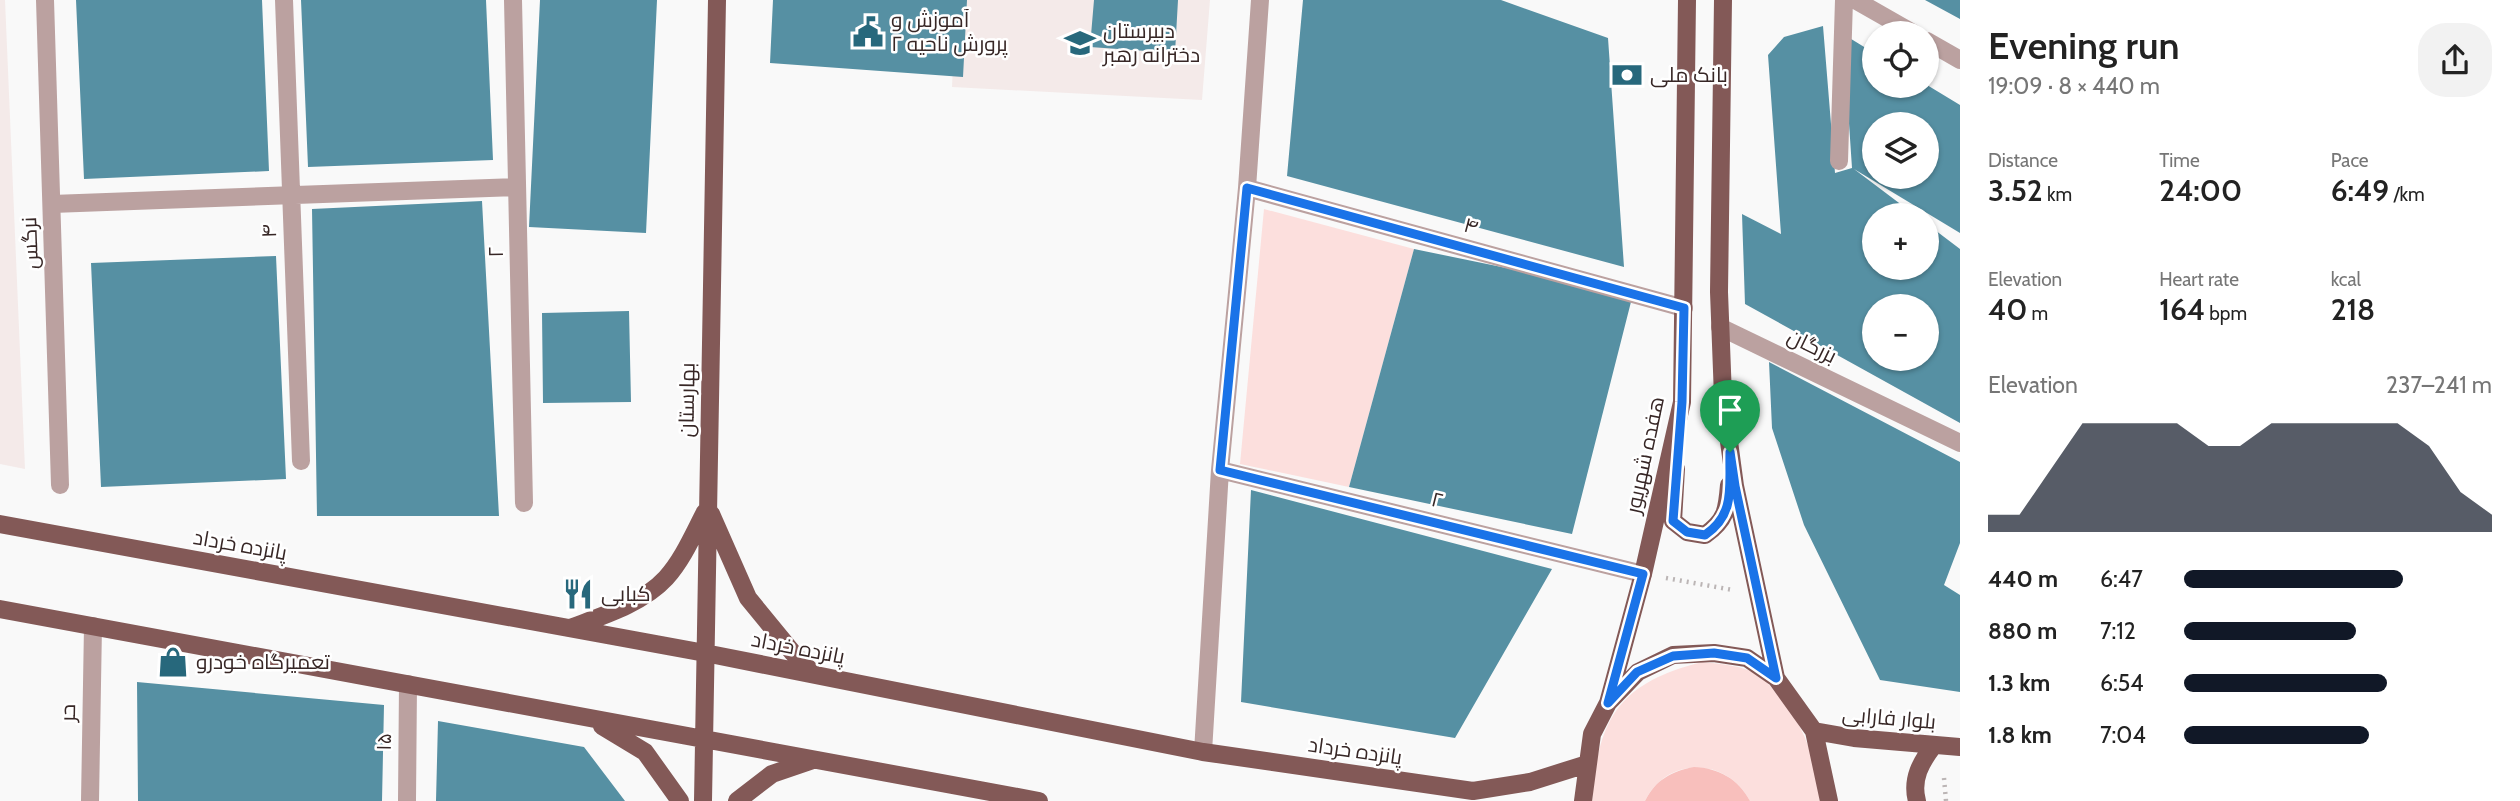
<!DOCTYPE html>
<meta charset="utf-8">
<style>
body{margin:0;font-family:Cabin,Cairo,sans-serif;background:#f2f2f2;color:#222;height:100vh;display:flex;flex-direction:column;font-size:26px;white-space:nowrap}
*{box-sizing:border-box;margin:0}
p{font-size:23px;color:#767676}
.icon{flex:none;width:38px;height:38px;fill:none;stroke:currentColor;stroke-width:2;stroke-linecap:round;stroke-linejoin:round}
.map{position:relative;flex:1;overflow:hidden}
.drawer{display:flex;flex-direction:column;background:#fff;width:560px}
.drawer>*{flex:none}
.fabs{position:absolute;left:1862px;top:21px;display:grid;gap:14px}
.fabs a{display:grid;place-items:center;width:77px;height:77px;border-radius:50%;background:#fff;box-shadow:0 2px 5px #0004;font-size:35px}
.pin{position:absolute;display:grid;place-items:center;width:60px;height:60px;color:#fff;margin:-72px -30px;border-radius:50% 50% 50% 0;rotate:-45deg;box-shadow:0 0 7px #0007}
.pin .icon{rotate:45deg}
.round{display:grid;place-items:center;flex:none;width:74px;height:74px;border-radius:28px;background:#f2f2f2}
.head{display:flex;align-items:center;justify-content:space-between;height:119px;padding:0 28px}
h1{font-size:38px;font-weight:600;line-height:52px}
.figures{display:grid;grid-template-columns:repeat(3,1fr);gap:10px;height:119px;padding:7px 28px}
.figures div{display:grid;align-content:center}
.figures b{font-size:30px;font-weight:600}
.figures small{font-size:19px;font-weight:400}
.figures p{font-size:19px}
.chart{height:196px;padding:14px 28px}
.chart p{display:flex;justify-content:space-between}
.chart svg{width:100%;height:126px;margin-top:7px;fill:#111827;opacity:.7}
ul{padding:0 28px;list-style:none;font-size:23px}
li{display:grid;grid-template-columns:112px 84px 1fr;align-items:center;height:52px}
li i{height:18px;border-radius:9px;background:#111827}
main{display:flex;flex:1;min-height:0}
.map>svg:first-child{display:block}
</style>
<main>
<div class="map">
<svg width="1960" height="801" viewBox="0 0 1960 801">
<rect width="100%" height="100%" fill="#f9f9f9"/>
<!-- built -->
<path fill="#f4eae9" d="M 0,0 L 5,0 L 25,469 L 0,464 Z
M 956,0 L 1210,0 L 1202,100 L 952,87 Z"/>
<!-- green -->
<path fill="#fcdfdd" d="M 1264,209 L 1414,249 L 1349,487 L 1240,464 Z
M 1702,662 C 1721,664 1743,665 1760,676 C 1766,680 1771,687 1775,692 C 1804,723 1816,759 1820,801 L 1750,801 C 1727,757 1667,756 1645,801 L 1592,801 C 1598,718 1619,683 1702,662 Z"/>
<!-- water -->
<path fill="#f8bfbc" d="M 1694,767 C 1719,768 1738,779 1750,801 L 1645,801 C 1655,780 1672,771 1694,767 Z"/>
<!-- building -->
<path fill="#5690a3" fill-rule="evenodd" d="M 76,0 L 262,0 L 269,171 L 84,179 Z
M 301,0 L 486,0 L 493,160 L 308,167 Z
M 540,0 L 657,0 L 646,233 L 529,227 Z
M 773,0 L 967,0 L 963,77 L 770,63 Z
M 1094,0 L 1178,0 L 1175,53 L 1090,47 Z
M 1303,0 L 1501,0 L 1608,38 L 1624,267 L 1287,176 Z
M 1925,0 L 1960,0 L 1960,19 Z
M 1823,26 L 1835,173 L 1852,168 L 1843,34 L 1874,53 L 1874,86 L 1927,85 L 1960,105 L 1960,233 L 1854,169 L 1915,215 L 1874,215 L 1874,268 L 1927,268 L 1927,224 L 1960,249 L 1960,423 L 1745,304 L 1742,214 L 1781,234 L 1768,55 L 1784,37 ZM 1874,124 L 1927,124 L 1927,177 L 1874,177 ZM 1874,306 L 1927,306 L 1927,359 L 1874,359 Z
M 482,201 L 499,516 L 317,516 L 312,209 Z
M 1414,249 L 1633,294 L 1572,534 L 1349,487 Z
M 276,256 L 286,479 L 101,487 L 91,263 Z
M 629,311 L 631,402 L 543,403 L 542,313 Z
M 1769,362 L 1960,462 L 1960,543 L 1944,585 L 1960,595 L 1960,692 L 1880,680 L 1804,525 L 1772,428 Z
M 1251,490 L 1552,569 L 1455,738 L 1241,702 Z
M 137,682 L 384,705 L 382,801 L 138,801 Z
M 438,721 L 584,747 L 625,801 L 436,801 Z"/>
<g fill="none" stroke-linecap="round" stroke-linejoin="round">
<!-- path -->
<path stroke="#bbb5b5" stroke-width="4.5" stroke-dasharray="2 5" stroke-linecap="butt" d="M 1666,578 L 1733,590
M 1944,778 L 1946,801"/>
<!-- minor -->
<path stroke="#bba1a0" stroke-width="18" d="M 45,0 L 60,485
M 284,0 L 301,461
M 513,0 L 524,503
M 1855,0 L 1913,33
M 1927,41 L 1960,60
M 1839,161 L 1844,0
M 1247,188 L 1684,308
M 52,204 L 517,187
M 1720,327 L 1960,443
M 1220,470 L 1643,574
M 1203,752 L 1220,470 L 1247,188 L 1260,0
M 90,801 L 93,626
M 407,801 L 408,684"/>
<!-- major -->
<path stroke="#835957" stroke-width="18" d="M 1723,0 L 1719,292 L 1723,397 L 1735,486 L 1776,678
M 1676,469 L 1673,521 L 1687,532 L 1705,535 C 1726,520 1727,510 1729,485
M 711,514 L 748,598 L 793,653 L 814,674
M 0,524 L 705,653 L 1203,752 L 1473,791 L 1530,782 L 1587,764
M 0,609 L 1039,801
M 570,628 C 602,616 642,604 666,578 C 683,559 693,535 705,512
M 1608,703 L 1643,574 L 1682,402 L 1687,0
M 602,726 L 645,752 L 680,801
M 1814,731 L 1854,738 L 1960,747
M 703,801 L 717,0
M 737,801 L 772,774 L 813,760
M 1583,801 L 1592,734 L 1608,703 L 1638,672 L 1673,655 L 1714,653 L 1747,658 L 1776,678 L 1814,731 L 1829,801
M 1917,801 C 1911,779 1921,762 1934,745"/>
</g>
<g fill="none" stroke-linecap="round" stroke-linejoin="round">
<!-- route casing -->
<g stroke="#fff" stroke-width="14">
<path id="route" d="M 1247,188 L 1684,308 L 1682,402 L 1673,521 L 1687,532 L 1705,535 C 1736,514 1729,486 1730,452 L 1735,486 L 1776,678 L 1747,658 L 1714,653 L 1673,656 L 1637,672 L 1608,703 L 1643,574 L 1220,470 Z"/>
</g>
<!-- route -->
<use href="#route" stroke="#1a73e8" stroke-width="9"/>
</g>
<!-- icons -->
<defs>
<g id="civic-bare" transform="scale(2.415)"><path d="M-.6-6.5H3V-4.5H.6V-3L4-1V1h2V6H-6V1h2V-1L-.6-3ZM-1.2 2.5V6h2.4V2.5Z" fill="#27687c" stroke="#fff" stroke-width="2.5" paint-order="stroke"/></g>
<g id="school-bare" transform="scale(2.415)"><path d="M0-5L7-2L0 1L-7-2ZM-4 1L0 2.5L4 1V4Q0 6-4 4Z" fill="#27687c" stroke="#fff" stroke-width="2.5" paint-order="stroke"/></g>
<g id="bank-bare" transform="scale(2.415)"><path d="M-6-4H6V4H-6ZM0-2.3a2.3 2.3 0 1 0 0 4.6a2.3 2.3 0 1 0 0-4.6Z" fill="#27687c" stroke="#fff" stroke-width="2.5" paint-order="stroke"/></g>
<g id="restaurant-bare" transform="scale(2.415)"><path d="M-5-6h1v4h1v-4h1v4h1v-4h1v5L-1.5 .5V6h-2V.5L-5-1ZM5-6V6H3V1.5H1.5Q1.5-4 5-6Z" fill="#27687c" stroke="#fff" stroke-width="2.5" paint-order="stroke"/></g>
<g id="shop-bare" transform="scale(2.415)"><path d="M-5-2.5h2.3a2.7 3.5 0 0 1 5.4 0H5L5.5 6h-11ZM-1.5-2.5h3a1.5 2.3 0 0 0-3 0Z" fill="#27687c" stroke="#fff" stroke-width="2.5" paint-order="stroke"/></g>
</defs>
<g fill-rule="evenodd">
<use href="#civic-bare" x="868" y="32"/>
<use href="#school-bare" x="1080" y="43"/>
<use href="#bank-bare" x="1627" y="75"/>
<use href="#restaurant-bare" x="578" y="594"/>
<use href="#shop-bare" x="173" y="662"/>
</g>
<g text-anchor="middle" stroke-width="5" stroke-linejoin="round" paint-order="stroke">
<!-- poi labels -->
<g font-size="21" fill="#372726" stroke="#fff" text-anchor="start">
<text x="891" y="27">آموزش و<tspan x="891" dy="24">پرورش ناحیه ۲</tspan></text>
<text x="1103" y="38">دبیرستان<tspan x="1103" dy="24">دخترانه رهبر</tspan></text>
<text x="1650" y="82">بانک ملی</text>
<text x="601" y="601">کبابی</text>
<text x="196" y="669">تعمیرگاه خودرو</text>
</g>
<!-- street labels -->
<g font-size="21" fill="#372726" stroke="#fff">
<text transform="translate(1471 226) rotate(15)" y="7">۴</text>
<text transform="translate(269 231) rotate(-92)" y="7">۴</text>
<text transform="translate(30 243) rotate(-92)" y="7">نرگس</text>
<text transform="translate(496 252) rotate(-91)" y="7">۲</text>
<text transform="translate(1812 346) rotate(26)" y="7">بزرگان</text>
<text transform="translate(687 400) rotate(-89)" y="7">بهارستان</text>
<text transform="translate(1645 455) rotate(-78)" y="7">هفده شهریور</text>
<text transform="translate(1437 500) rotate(14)" y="7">۲</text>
<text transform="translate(240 545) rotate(10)" y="7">پانزده خرداد</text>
<text transform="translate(798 648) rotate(11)" y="7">پانزده خرداد</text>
<text transform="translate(68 713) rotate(-89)" y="7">حر</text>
<text transform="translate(1889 718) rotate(5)" y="7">بلوار فارابی</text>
<text transform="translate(384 742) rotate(-89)" y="7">۱۵</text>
<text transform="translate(1355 751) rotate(8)" y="7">پانزده خرداد</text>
</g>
</g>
</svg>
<div class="fabs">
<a><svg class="icon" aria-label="locate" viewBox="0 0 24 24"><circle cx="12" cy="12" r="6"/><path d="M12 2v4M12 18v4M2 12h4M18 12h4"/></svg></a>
<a><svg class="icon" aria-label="layers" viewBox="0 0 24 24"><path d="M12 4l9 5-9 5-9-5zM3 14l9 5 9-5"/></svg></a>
<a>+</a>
<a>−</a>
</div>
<div class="pin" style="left:1730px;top:452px;background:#1e9e55"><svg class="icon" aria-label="arrive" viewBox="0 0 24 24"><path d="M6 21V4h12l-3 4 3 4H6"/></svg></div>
</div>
<section class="drawer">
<div class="head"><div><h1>Evening run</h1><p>19:09 · 8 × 440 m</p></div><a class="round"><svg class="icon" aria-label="share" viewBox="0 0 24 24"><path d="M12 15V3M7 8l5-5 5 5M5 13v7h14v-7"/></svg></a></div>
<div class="figures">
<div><p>Distance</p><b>3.52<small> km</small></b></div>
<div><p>Time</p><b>24:00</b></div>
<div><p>Pace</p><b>6:49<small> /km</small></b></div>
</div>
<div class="figures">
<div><p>Elevation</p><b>40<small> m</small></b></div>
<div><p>Heart rate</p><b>164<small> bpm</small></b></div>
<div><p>kcal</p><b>218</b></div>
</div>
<div class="chart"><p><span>Elevation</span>237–241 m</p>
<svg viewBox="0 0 160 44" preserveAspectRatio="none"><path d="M0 44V38L10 38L20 22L30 6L40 6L50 6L60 6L70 14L80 14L90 6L100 6L110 6L120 6L130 6L140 14L150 30L160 38V44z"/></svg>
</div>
<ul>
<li><b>440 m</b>6:47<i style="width:71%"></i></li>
<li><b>880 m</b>7:12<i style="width:56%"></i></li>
<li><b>1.3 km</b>6:54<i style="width:66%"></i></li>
<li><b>1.8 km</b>7:04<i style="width:60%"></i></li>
</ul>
</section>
</main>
